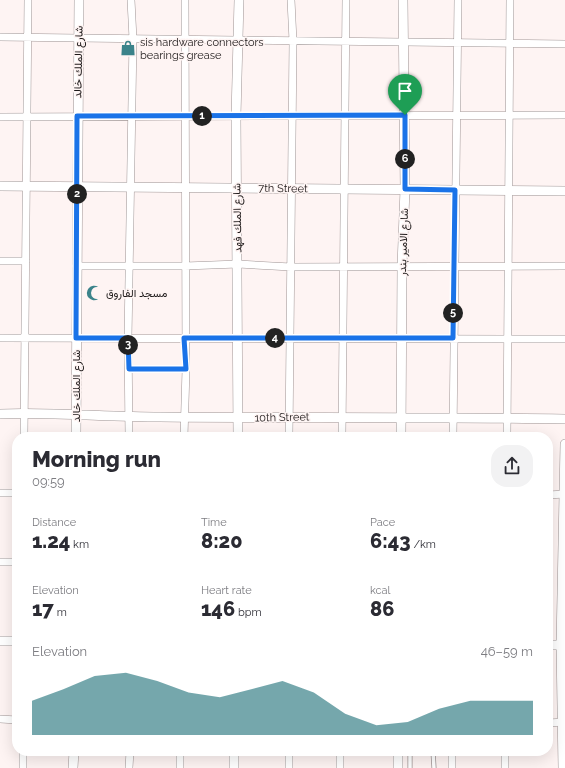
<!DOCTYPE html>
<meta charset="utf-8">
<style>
body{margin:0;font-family:Raleway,Vazirmatn,sans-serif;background:#f2f2f3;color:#2b2b33;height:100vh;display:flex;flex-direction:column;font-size:15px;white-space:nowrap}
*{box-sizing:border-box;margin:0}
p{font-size:13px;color:#7c7c81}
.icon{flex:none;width:22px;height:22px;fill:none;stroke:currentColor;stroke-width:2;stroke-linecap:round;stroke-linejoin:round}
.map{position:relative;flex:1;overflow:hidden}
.details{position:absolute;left:12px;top:432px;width:541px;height:324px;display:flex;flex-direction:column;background:#fff;border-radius:16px;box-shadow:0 4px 16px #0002}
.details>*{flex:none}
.pin{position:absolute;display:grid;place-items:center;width:34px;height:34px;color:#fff;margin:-41px -17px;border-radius:50% 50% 50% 0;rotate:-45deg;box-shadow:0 0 4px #0007}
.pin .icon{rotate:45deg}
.km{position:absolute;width:20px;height:20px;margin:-10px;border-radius:50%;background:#222;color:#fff;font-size:11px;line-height:20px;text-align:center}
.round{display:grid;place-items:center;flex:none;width:42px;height:42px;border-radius:16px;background:#f2f2f3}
.head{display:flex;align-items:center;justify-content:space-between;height:68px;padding:0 20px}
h1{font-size:22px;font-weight:800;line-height:30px}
.metrics{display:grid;grid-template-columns:repeat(3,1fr);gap:6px;height:68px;padding:4px 20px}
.metrics div{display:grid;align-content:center}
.metrics b{font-size:20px;font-weight:800}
.metrics small{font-size:11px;font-weight:400}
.metrics p{font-size:11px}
.chart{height:112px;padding:8px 20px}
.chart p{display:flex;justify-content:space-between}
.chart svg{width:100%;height:72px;margin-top:4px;fill:#3b838a;opacity:.7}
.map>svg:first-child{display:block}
</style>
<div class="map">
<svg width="565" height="768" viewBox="0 0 565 768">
<rect width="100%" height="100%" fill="#fef4f3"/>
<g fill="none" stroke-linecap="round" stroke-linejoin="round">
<!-- service casing -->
<g stroke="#9f9595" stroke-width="5">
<path id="service" d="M 410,751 L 410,768
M 433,751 L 434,768"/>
</g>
<!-- minor casing -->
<g stroke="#9f9595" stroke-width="8">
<path id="minor" d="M 0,37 L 565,44
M 0,117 L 565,115
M 0,261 L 26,261
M 76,266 L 185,266 L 238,264 L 291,267 L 565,266
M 0,338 L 565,339
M 129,369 L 186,369
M 24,437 L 28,0
M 129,437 L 128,338 L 133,39 L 131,0
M 184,437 L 186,369 L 185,0
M 289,437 L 293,41 L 291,0
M 342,437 L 346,0
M 453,437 L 458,0
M 507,437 L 510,0
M 0,493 L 17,493
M 548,495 L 565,494
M 0,562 L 17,562
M 0,719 L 17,720
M 548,723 L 565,722
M 180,751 L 180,768
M 289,751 L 289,768
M 452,751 L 452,768
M 505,751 L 505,768
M 23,768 L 23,751
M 129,768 L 130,751
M 340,768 L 340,751"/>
</g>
<!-- tertiary casing -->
<g stroke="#9f9595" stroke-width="10">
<path id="tertiary" d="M 0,186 L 565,191
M 0,414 C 53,412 107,417 160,417 C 295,418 430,417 565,419
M 76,437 L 79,0
M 238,437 L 236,116 L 239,0
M 401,437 L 402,266 L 405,189 L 403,0
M 0,641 L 17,641
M 548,645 L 565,645
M 398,751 L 398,768
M 73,768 L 74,751
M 234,768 L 234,751
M 563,768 L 561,645 L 565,444"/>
</g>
<!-- service -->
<use href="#service" stroke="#fff" stroke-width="3.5"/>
<!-- minor -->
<use href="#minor" stroke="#fff" stroke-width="7"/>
<!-- tertiary -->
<use href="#tertiary" stroke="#fff" stroke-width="9"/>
</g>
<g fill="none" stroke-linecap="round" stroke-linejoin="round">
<!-- route casing -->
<g stroke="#fff" stroke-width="8">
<path id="route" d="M 405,115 L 405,189 L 455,190 L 453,338 L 184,338 L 186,369 L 129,369 L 128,338 L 76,338 L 77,116 Z"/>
</g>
<!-- route -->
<use href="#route" stroke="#1a73e8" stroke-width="5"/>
</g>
<!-- icons -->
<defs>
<g id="shop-bare" transform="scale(1.2)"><path d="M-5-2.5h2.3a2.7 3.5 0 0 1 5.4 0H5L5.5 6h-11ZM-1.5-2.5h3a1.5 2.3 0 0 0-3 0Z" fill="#3b838a" stroke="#fef4f3" stroke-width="2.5" paint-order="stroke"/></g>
<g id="mosque-bare" transform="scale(1.2)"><path d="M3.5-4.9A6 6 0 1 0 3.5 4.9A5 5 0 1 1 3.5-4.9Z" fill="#3b838a" stroke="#fef4f3" stroke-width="2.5" paint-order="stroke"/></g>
</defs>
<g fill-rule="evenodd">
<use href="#shop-bare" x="128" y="48"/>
<use href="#mosque-bare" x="94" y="293"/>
</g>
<g text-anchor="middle" stroke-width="3" stroke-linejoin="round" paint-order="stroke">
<!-- poi labels -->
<g font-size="11" fill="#1d1919" stroke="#fef4f3" text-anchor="start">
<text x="140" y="46">sis hardware connectors<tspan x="140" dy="13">bearings grease</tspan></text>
<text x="106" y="297">مسجد الفاروق</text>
</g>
<!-- street labels -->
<g font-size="11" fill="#1d1919" stroke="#fef4f3">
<text transform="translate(78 62) rotate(-89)" y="4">شارع الملك خالد</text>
<text transform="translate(283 188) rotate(1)" y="4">7th Street</text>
<text transform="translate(237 218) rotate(-91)" y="4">شارع الملك فهد</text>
<text transform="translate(403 242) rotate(-88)" y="4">شارع الامير بندر</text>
<text transform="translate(76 386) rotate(-90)" y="4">شارع الملك خالد</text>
<text transform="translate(282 417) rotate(-1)" y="4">10th Street</text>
</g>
</g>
</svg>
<div class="pin" style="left:405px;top:115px;background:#1e9e55"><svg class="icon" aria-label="arrive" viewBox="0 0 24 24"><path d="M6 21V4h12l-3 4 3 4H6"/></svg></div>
<b class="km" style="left:202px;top:116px">1</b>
<b class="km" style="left:77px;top:194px">2</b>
<b class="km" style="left:128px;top:345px">3</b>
<b class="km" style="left:275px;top:338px">4</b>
<b class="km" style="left:453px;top:313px">5</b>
<b class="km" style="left:405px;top:159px">6</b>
<section class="details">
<div class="head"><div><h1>Morning run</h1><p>09:59</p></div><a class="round"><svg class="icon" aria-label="share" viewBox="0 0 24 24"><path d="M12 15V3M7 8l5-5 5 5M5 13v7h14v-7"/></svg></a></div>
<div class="metrics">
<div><p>Distance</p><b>1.24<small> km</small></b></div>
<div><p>Time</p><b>8:20</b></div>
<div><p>Pace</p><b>6:43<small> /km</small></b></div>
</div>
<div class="metrics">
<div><p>Elevation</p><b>17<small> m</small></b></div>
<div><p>Heart rate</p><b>146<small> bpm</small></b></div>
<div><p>kcal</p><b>86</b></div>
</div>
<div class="chart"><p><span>Elevation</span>46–59 m</p>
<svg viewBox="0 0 160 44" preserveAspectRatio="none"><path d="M0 44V23L10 16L20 8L30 6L40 11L50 18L60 21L70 16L80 11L90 18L100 31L110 38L120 36L130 28L140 23L150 23L160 23V44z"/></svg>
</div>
</section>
</div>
